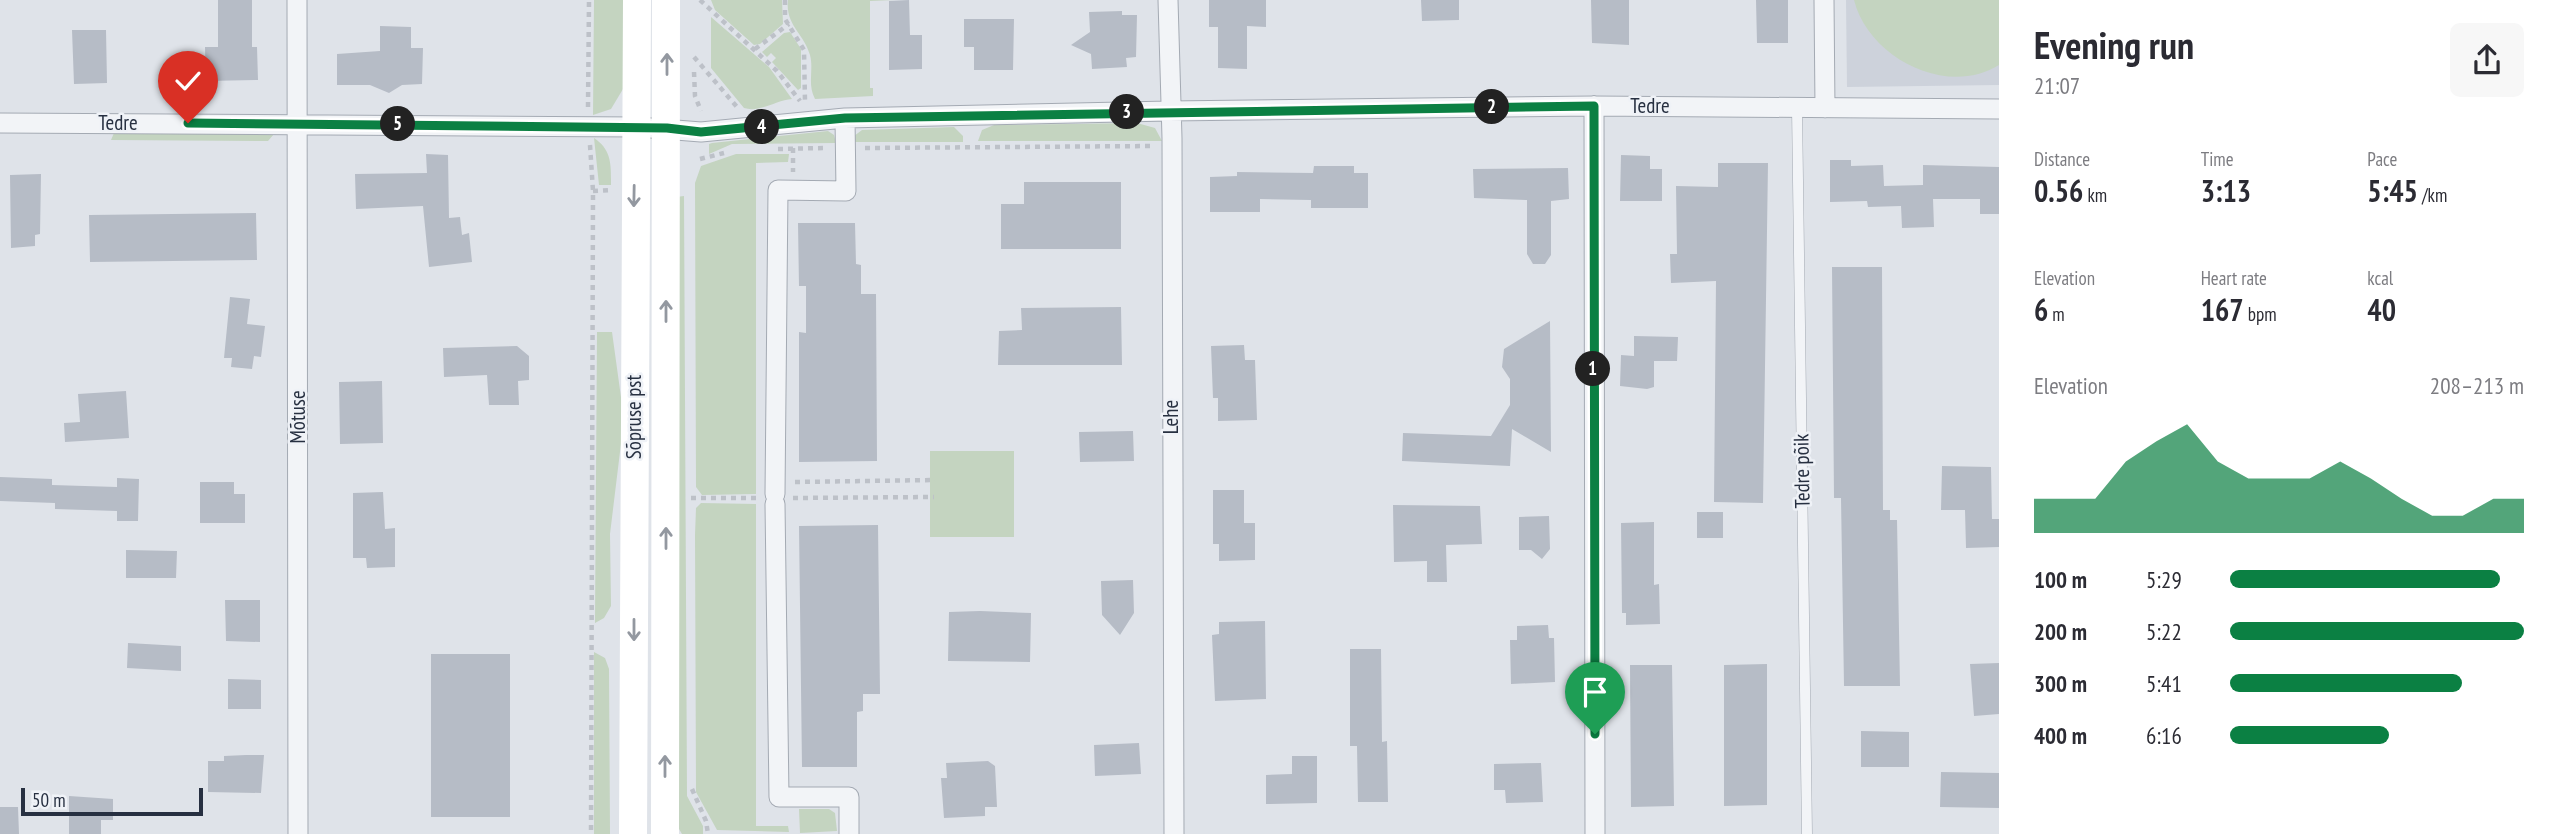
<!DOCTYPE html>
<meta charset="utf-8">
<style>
body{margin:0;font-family:"PT Sans Narrow",sans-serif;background:#f7f7f7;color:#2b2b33;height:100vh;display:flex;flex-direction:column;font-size:26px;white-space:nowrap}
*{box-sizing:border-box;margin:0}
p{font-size:23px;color:#7c7c81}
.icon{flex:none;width:38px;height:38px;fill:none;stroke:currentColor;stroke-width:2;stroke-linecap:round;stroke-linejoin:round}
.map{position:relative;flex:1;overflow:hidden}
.details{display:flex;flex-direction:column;background:#fff;width:560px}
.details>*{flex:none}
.scale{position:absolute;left:21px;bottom:18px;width:182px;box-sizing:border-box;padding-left:7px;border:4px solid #273041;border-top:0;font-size:19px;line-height:24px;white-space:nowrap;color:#273041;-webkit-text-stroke:5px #eff2f7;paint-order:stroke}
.pin{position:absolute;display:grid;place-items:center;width:60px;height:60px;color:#fff;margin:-72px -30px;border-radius:50% 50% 50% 0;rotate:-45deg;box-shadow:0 0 7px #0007}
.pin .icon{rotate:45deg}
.km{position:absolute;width:35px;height:35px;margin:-18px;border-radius:50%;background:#222;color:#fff;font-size:19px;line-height:35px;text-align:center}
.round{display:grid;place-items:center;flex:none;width:74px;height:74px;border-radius:10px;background:#f7f7f7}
.headline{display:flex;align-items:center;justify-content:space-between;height:119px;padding:0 35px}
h1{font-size:38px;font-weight:700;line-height:52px}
.metrics{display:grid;grid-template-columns:repeat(3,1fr);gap:10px;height:119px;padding:7px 35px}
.metrics div{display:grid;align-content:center}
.metrics b{font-size:30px;font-weight:700}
.metrics small{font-size:19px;font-weight:400}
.metrics p{font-size:19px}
.chart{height:196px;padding:14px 35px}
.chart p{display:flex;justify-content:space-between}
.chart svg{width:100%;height:126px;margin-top:7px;fill:#0b8043;opacity:.7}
ul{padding:0 35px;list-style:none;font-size:23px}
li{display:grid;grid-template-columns:112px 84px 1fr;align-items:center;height:52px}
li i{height:18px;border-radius:9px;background:#0b8043}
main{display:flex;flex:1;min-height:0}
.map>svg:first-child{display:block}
</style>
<main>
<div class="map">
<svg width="1999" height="834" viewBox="0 0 1999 834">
<rect width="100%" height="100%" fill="#dfe3e9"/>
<!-- built -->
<path fill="#cdd2db" d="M 1846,0 L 1999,0 L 1999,85 L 1847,87 Z"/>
<!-- green -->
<path fill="#c4d4c0" d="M 594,0 L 623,0 L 623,89 L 611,109 L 593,115 Z
M 711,0 L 782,0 L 783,24 L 760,44 L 754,45 L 715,10 Z
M 788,0 L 894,0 L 870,1 L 870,88 L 873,88 L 873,96 L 815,99 C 807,84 814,70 810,55 C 804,33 785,25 788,0 Z
M 1854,0 L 1999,0 L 1999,65 C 1946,98 1868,57 1854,0 Z
M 711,17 L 769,67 L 792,99 C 776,100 760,113 744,108 L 711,68 Z
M 790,32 L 801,49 L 801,88 L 798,90 L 772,62 L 776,58 L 771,53 L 767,57 L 762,52 L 784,33 Z
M 1137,123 L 1155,128 L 1162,141 L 978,141 L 982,130 L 994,125 Z
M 954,127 L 963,136 L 963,142 L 853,142 L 854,136 L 862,130 Z
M 828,131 L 834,135 L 836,143 L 732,144 L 709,154 L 709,144 L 712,143 Z
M 114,133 L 274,134 L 268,141 L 111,140 Z
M 594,138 C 612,150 611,165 611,185 L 599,185 Z
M 736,154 L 789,154 L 788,162 L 756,163 L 756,494 L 702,495 L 696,487 L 695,183 L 701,166 Z
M 684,196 L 687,796 L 703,826 L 703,834 L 682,834 L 679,829 L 676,197 Z
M 597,332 L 612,332 L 624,419 L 610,534 L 611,606 L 604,618 L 595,623 Z
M 930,451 L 1014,451 L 1014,537 L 930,537 Z
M 701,503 L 756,504 L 756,826 L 788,826 L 789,832 L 717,830 L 696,792 L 695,535 L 696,508 Z
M 594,652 L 605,658 L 609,669 L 610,834 L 594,834 Z
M 799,809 L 829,809 L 835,813 L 837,831 L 800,833 Z"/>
<!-- building -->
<path fill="#b6bcc6" d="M 218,0 L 252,0 L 252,47 L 257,47 L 258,80 L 206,81 L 205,47 L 218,47 Z
M 909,0 L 910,35 L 922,35 L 922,69 L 889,70 L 889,1 Z
M 1209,0 L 1266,0 L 1266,27 L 1247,26 L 1247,69 L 1218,68 L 1218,27 L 1209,27 Z
M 1421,0 L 1459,0 L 1459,20 L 1422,21 Z
M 1591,0 L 1629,0 L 1629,45 L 1592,43 Z
M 1756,0 L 1788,0 L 1788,43 L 1757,43 Z
M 1122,11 L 1122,15 L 1137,15 L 1136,57 L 1126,58 L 1127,67 L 1092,69 L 1091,54 L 1071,45 L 1090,32 L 1089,12 Z
M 964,19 L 1014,19 L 1013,70 L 974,70 L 974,47 L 964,47 Z
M 380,26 L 411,27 L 411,48 L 423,48 L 422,84 L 402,85 L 389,93 L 370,85 L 337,85 L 337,54 L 380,51 Z
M 72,30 L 106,30 L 107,83 L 74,84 Z
M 426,154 L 448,155 L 449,218 L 460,217 L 462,235 L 469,233 L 472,262 L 429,267 L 423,206 L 356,209 L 355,174 L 427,173 Z
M 1621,155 L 1650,156 L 1650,169 L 1662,169 L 1662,201 L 1620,201 Z
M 1830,160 L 1851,160 L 1851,166 L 1883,165 L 1884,186 L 1923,185 L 1923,165 L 1999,167 L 1999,214 L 1980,214 L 1980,199 L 1933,199 L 1934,227 L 1902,228 L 1901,206 L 1868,207 L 1867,201 L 1830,202 Z
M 1718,163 L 1768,163 L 1763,503 L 1714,502 L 1716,281 L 1671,283 L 1670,254 L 1677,254 L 1676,186 L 1718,187 Z
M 1314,166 L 1354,166 L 1354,173 L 1368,173 L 1368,208 L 1311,208 L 1311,200 L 1260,199 L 1260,212 L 1210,212 L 1210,177 L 1237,176 L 1237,172 L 1313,173 Z
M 1568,168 L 1569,199 L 1551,201 L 1551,255 L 1545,264 L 1533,264 L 1527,254 L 1527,200 L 1474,198 L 1473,169 Z
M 41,174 L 40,234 L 35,235 L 35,246 L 11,248 L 10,175 Z
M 1024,182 L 1121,182 L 1121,249 L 1001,249 L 1001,204 L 1024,204 Z
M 256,213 L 257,260 L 90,262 L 89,215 Z
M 798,223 L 855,223 L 856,264 L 861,265 L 861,294 L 876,294 L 877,461 L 799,462 L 799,332 L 806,333 L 806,286 L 799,286 Z
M 1832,267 L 1882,267 L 1883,510 L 1890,510 L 1890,520 L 1897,520 L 1900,686 L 1844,686 L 1841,498 L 1834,498 Z
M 230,297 L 250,299 L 247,324 L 265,326 L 261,357 L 254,356 L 252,369 L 231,367 L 232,358 L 224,358 Z
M 1121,307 L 1122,365 L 998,365 L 999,331 L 1022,330 L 1021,308 Z
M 1550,321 L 1551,452 L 1512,429 L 1510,466 L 1402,461 L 1403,433 L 1491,436 L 1510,405 L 1510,379 L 1502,367 L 1504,349 Z
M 1634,336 L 1678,337 L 1677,361 L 1654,361 L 1654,387 L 1647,389 L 1620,386 L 1621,355 L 1634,356 Z
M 1244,345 L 1245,360 L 1255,360 L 1257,420 L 1218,421 L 1218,398 L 1213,398 L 1211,346 Z
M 517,346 L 529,356 L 529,380 L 518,381 L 519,405 L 489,405 L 487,375 L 444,377 L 443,348 Z
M 382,381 L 383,443 L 340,444 L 339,382 Z
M 126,391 L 129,438 L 65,442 L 64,423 L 80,422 L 78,394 Z
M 1133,431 L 1134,461 L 1080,462 L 1079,432 Z
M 1942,466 L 1991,467 L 1992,519 L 1999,519 L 1999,547 L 1966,548 L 1965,510 L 1941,510 Z
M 0,477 L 52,479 L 52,485 L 117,487 L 117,478 L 139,479 L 138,521 L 117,521 L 117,511 L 55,509 L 55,503 L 0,501 Z
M 200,482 L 234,482 L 234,494 L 245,494 L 245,523 L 200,523 Z
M 1213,490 L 1244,490 L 1244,523 L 1255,523 L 1255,560 L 1219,561 L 1219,544 L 1213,544 Z
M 383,492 L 385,529 L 395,528 L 395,567 L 367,568 L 366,558 L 353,558 L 353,493 Z
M 1393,505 L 1480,506 L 1482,544 L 1446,545 L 1447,582 L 1427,582 L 1427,561 L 1394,562 Z
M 1697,512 L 1723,512 L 1723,538 L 1697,538 Z
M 1549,516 L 1550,549 L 1542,559 L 1531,550 L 1519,550 L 1519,517 Z
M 1654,522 L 1654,585 L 1659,584 L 1660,624 L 1626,625 L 1626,613 L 1622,613 L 1621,523 Z
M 878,525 L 880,694 L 863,694 L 863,711 L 857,712 L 857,767 L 802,767 L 799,526 Z
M 126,550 L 177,551 L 176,578 L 126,578 Z
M 1133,580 L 1134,613 L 1120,635 L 1102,615 L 1101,581 Z
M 225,600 L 260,600 L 260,642 L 226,641 Z
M 980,611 L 1031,613 L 1030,662 L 948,661 L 949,612 Z
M 1265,621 L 1266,699 L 1215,701 L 1212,635 L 1219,634 L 1219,622 Z
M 1548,625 L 1549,638 L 1554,638 L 1555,682 L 1511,684 L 1510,640 L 1517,640 L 1517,626 Z
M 128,643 L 181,646 L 181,671 L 127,668 Z
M 1350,649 L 1381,649 L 1382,742 L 1387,741 L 1388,802 L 1358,802 L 1357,746 L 1350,746 Z
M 431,654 L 510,654 L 510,817 L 431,817 Z
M 1999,663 L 1999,714 L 1974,716 L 1970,664 Z
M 1767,664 L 1767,805 L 1724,806 L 1724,665 Z
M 1630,665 L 1672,665 L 1674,806 L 1631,807 Z
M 228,679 L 261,680 L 261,709 L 228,709 Z
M 1861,731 L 1909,732 L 1909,767 L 1861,767 Z
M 1139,743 L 1141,774 L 1095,776 L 1094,745 Z
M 246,755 L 264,755 L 261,793 L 208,792 L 208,761 L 224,761 L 224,756 Z
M 1292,756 L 1317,756 L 1317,803 L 1266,804 L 1266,775 L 1292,774 Z
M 988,761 L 995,766 L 997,807 L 985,807 L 985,816 L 944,818 L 941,778 L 947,778 L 946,763 Z
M 1541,763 L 1543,802 L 1506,803 L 1505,790 L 1494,790 L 1494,764 Z
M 1941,772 L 1999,773 L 1999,808 L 1940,807 Z
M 69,796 L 113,799 L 113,820 L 101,820 L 101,834 L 69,834 Z
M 0,807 L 18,807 L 19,834 L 0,834 Z"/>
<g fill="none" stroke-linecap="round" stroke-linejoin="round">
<!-- service casing -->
<g stroke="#a4aab3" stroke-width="11">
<path id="service" d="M 1797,108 L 1807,834"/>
</g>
<!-- minor casing -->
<g stroke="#a4aab3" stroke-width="21">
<path id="minor" d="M 297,0 L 298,834
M 1168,0 L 1172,138 L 1174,834
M 1824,0 L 1825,108
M 1594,106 L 1595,834
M 0,123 L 638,127 L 701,132 L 845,118 L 1169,111 L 1594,106 L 1999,109
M 775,494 L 778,190 L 846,191 L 845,118
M 775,504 L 779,797 L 849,797 L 849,834"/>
</g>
<!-- path -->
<path stroke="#bdc1c8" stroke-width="4.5" stroke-dasharray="5 5" stroke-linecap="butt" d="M 700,0 L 777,71 L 800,101
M 785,0 L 785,19 L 804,50 L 805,102
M 755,49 L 789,24
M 694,57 L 737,107
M 694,72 L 695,96 L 701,111
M 588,107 L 589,0
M 590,145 L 593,191 L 591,834
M 793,148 L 793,172
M 865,148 L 1154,146
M 778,149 L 825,148
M 700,159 L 724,153
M 593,191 L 611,190
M 795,482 L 935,480
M 691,498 L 756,498
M 793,498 L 934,497
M 692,789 L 706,821 L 708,834"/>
<!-- service -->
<use href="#service" stroke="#f2f4f7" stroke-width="10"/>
<!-- minor -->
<use href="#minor" stroke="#f2f4f7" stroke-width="19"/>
<!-- secondary -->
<path stroke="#fff" stroke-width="28" d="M 633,834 L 637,0
M 665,834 L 666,0"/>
</g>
<!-- one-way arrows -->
<defs><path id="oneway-shaft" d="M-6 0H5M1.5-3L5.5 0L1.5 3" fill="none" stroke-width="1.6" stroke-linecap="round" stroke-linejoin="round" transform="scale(1.75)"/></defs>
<g stroke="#9398a0">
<use href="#oneway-shaft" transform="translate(667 64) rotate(-90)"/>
<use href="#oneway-shaft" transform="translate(634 196) rotate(91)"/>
<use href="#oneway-shaft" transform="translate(666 311) rotate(-90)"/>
<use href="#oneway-shaft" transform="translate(666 538) rotate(-90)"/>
<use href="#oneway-shaft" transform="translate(634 630) rotate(90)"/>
<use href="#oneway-shaft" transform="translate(665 766) rotate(-90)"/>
</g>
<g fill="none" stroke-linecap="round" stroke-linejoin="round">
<!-- route casing -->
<g stroke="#fff" stroke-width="14">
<path id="route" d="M 188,123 L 667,128 L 701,132 L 845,118 L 1594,106 L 1595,734"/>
</g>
<!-- route -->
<use href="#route" stroke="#0b8043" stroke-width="9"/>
</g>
<g text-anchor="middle" stroke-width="5" stroke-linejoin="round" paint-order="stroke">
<!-- street labels -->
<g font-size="21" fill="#273041" stroke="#eff2f7">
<text x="1650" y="113">Tedre</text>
<text x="118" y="130">Tedre</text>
<text transform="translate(298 417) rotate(-90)" y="7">Mõtuse</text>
<text transform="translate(634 417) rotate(-90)" y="7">Sõpruse pst</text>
<text transform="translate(1171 417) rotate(-90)" y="7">Lehe</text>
<text transform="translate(1802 471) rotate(-91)" y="7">Tedre põik</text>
</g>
</g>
</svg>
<div class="scale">50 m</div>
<div class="pin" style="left:1595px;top:734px;background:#1e9e55"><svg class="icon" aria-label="arrive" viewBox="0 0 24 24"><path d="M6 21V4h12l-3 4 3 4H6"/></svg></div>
<div class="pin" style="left:188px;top:123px;background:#d93025"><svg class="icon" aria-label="check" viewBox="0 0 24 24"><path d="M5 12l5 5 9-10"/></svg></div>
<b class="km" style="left:1593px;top:369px">1</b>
<b class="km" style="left:1492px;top:107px">2</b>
<b class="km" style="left:1127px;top:112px">3</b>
<b class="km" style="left:762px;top:127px">4</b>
<b class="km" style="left:398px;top:124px">5</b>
</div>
<section class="details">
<div class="headline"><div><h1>Evening run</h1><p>21:07</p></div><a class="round"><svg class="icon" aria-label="share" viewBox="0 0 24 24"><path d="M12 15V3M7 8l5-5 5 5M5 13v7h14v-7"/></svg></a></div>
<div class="metrics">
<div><p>Distance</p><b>0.56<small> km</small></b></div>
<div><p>Time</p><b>3:13</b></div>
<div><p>Pace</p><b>5:45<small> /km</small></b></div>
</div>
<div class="metrics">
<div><p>Elevation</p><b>6<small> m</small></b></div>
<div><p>Heart rate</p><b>167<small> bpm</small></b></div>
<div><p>kcal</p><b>40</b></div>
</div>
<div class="chart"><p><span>Elevation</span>208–213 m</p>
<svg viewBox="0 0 160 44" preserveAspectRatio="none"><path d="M0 44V32L10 32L20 32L30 19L40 12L50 6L60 19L70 25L80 25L90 25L100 19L110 25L120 32L130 38L140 38L150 32L160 32V44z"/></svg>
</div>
<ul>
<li><b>100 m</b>5:29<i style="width:92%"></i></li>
<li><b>200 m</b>5:22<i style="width:100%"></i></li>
<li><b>300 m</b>5:41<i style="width:79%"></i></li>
<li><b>400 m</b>6:16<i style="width:54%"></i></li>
</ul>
</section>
</main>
